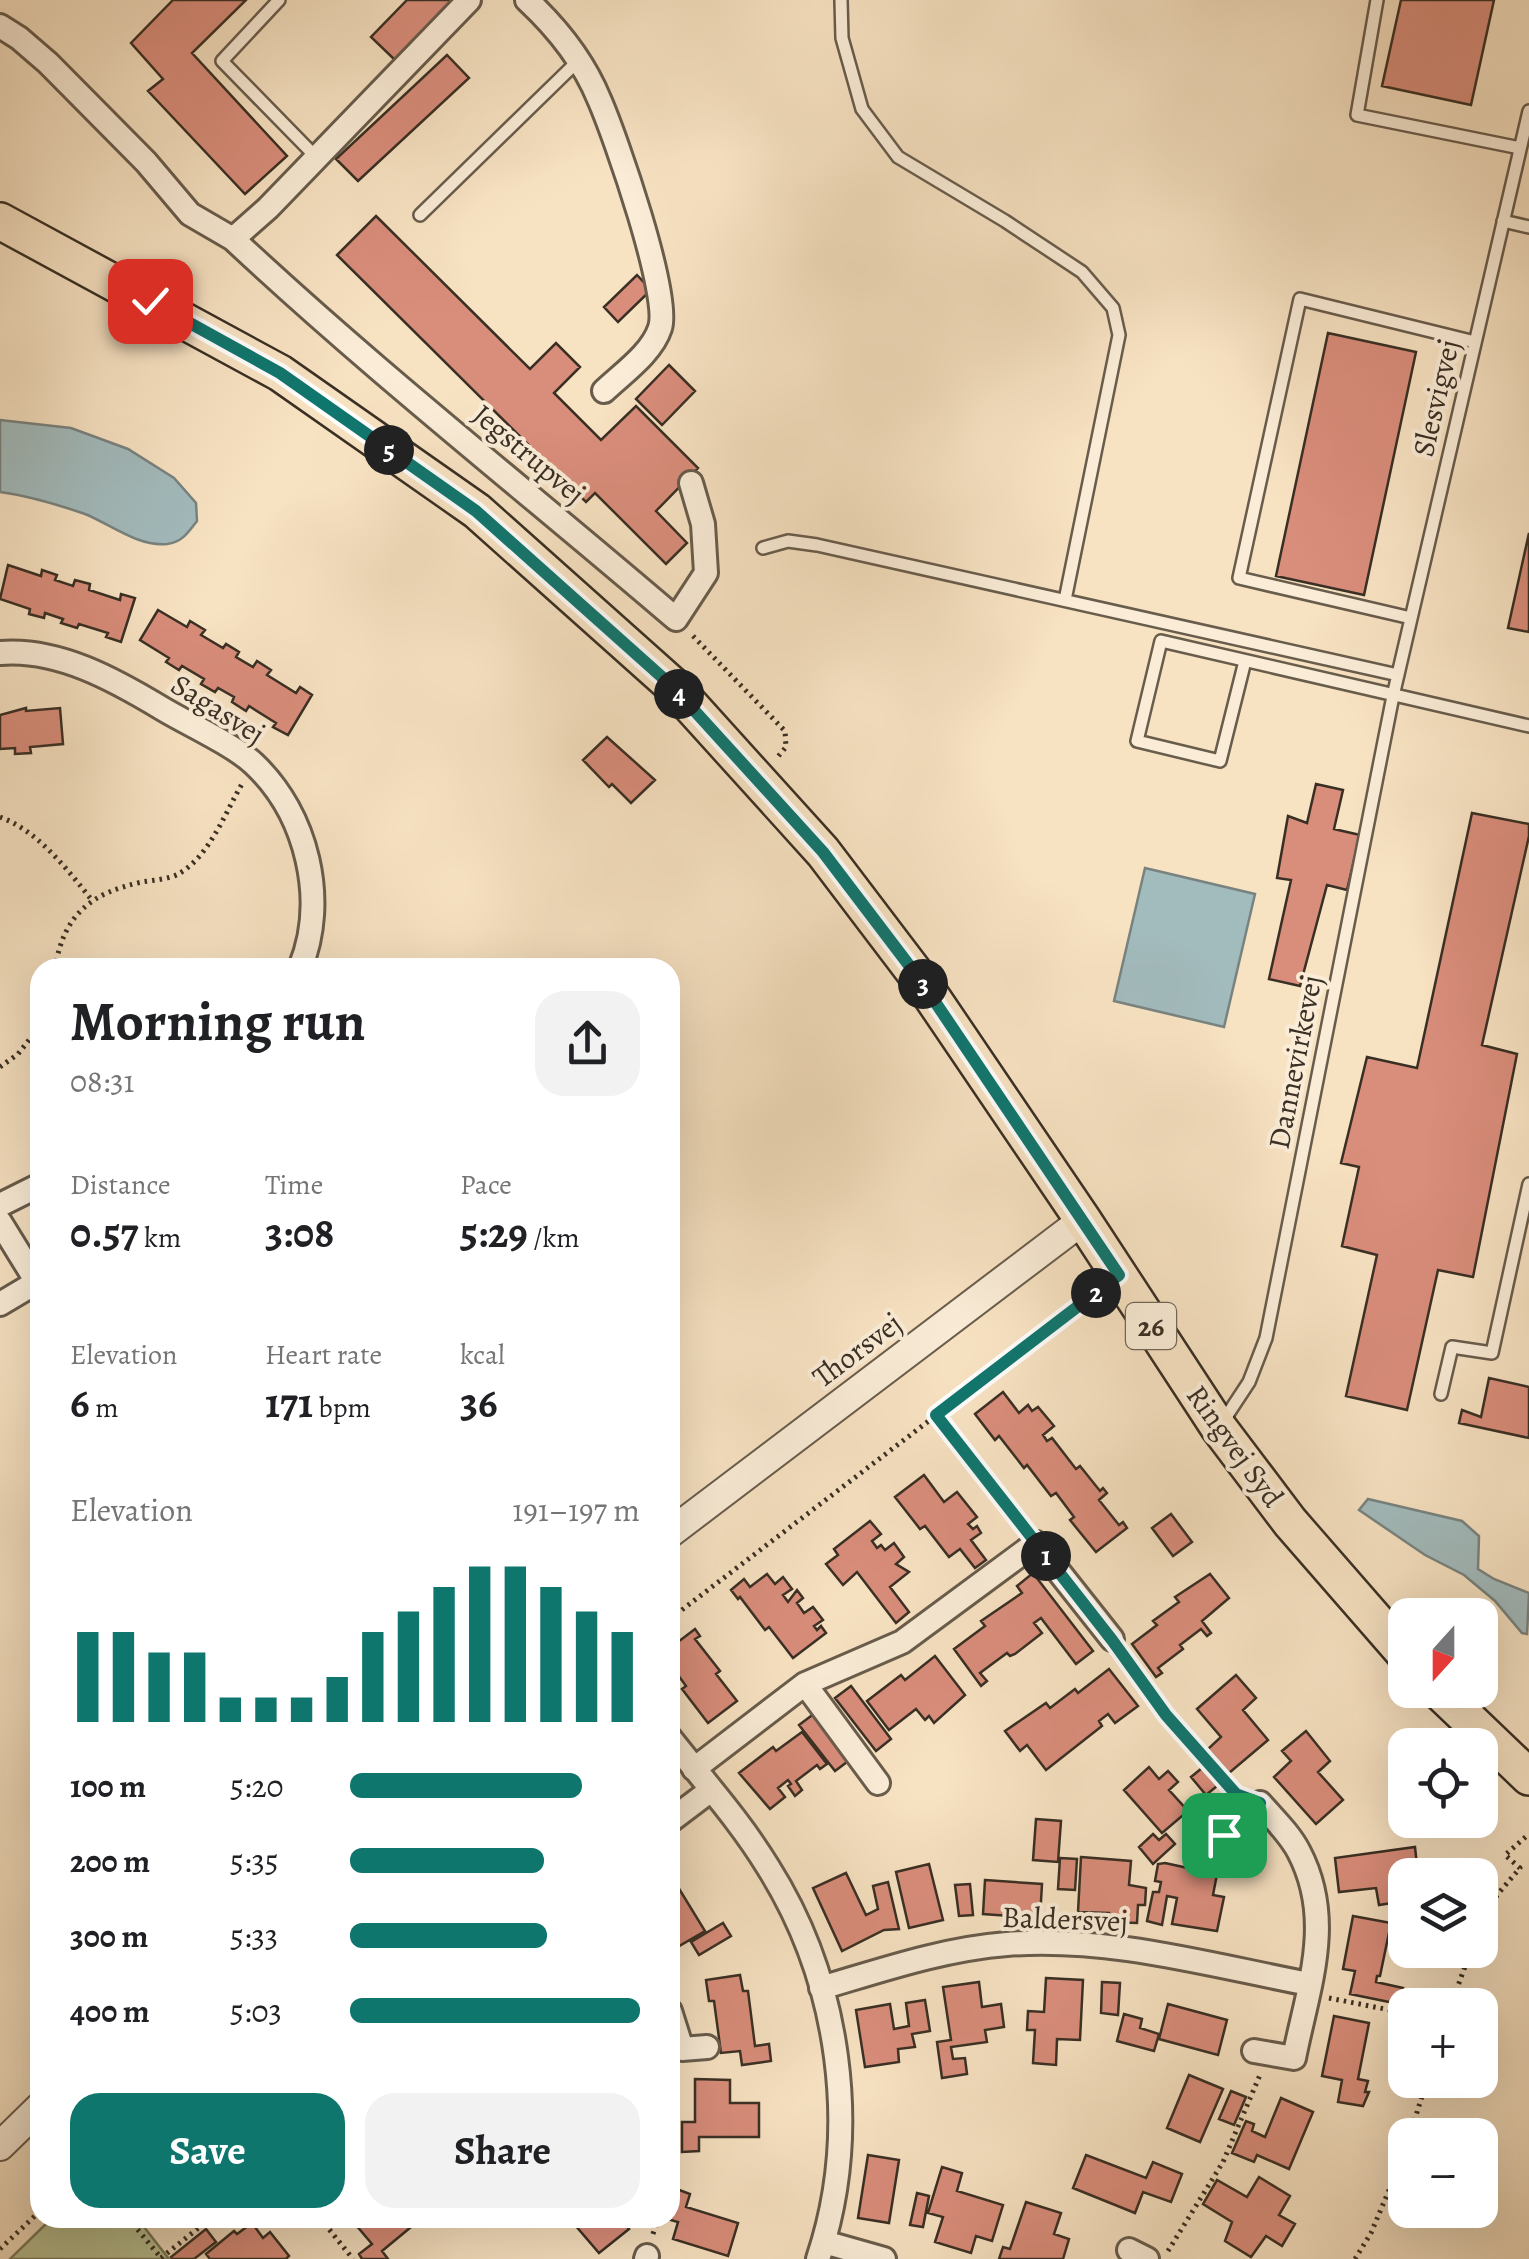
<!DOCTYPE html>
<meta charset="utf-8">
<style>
body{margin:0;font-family:Alegreya,serif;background:#f2f2f2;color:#202124;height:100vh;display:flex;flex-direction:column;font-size:38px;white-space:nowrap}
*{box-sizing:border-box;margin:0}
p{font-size:32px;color:#757577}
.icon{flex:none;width:55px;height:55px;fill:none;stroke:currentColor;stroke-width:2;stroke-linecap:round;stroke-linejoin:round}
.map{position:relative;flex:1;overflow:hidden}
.side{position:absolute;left:30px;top:958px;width:650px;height:1270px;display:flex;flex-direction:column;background:#fff;border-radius:30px;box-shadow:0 10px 40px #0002}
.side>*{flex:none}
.needle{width:65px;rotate:201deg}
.buttons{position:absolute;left:1388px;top:1598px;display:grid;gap:20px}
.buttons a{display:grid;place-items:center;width:110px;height:110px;border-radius:20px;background:#fff;box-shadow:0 10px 40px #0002;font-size:50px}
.pin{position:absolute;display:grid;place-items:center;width:85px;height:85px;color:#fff;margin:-42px;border-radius:20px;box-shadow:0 5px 15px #0006}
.km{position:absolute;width:50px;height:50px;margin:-25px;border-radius:50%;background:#222;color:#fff;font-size:28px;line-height:50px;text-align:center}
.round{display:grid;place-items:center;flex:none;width:105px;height:105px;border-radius:30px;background:#f2f2f2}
.headline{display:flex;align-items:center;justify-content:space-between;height:170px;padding:0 40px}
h1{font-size:55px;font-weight:700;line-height:75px}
.stats{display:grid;grid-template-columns:repeat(3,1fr);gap:15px;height:170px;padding:10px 40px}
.stats div{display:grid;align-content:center}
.stats b{font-size:42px;font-weight:700}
.stats small{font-size:28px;font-weight:400}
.stats p{font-size:28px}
.chart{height:280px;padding:20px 40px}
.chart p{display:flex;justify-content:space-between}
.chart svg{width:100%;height:180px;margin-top:10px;stroke:#0f766e;stroke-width:6}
.primary-button{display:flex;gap:20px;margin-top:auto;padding:20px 40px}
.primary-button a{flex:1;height:115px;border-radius:30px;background:#0f766e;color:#fff;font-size:40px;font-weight:700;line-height:115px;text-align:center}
.primary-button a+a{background:#f2f2f2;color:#202124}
ul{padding:0 40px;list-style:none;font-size:32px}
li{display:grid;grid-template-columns:160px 120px 1fr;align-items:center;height:75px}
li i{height:25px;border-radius:12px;background:#0f766e}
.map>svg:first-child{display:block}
</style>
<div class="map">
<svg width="1529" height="2259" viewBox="0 0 1529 2259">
<rect width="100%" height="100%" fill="#f7e2c2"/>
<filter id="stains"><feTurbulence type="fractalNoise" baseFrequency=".002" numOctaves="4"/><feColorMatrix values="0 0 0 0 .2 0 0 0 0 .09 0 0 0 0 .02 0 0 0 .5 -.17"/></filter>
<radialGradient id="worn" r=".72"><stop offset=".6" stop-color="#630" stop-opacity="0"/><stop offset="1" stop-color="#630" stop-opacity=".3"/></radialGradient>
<!-- green -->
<path fill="#bac495" stroke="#7a7a5c" stroke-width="2.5" d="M 52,2218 L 137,2218 L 169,2259 L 10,2259 Z"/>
<!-- water -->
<path fill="#a2bbbd" stroke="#788380" stroke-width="2.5" d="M 0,420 L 71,428 L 128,449 L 174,478 L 196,503 L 197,521 C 188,533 182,542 167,544 C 138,547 110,524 85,514 C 56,504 30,496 0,492 Z
M 1145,868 L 1255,894 L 1224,1027 L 1114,1001 Z
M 1368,1499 L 1462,1521 L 1479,1536 L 1478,1569 L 1494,1579 L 1529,1593 L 1527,1634 L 1522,1633 L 1495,1601 L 1464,1575 L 1425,1555 L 1359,1510 Z"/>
<!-- building -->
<path fill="#d98d7b" stroke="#392f24" stroke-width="2.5" d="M 173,0 L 246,0 L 192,53 L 287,156 L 245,194 L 148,91 L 163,79 L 131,43 Z
M 407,0 L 457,0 L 397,62 L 371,37 Z
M 1401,0 L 1494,0 L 1471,105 L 1382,86 Z
M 447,55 L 469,78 L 358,181 L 336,159 Z
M 376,216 L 530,369 L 556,343 L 580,367 L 554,393 L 601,440 L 636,406 L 698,468 L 656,511 L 687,543 L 666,564 L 595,493 L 586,502 L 337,255 Z
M 637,275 L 651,290 L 618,322 L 604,307 Z
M 1328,333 L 1416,352 L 1364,595 L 1276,576 Z
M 669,365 L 695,391 L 662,425 L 636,399 Z
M 1529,533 L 1529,632 L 1508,628 Z
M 8,565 L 41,576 L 42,570 L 57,575 L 55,580 L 73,586 L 75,580 L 90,584 L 89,590 L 120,600 L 121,594 L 135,598 L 121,642 L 106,637 L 108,633 L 79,624 L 77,628 L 61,623 L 63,619 L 45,613 L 44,618 L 29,614 L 30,609 L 0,599 Z
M 158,610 L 187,627 L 190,621 L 205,630 L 201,635 L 223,648 L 226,644 L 239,652 L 236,657 L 253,667 L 257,661 L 271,670 L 267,675 L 296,693 L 300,687 L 312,695 L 288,735 L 273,727 L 276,723 L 249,706 L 246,711 L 232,702 L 234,697 L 218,688 L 215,692 L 201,684 L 204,679 L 182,666 L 179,670 L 166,662 L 169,658 L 140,640 Z
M 26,708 L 26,711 L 60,708 L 63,744 L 30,747 L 31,753 L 15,754 L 15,748 L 0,749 L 0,715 Z
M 607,737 L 655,780 L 631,803 L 612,784 L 609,787 L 583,760 Z
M 1316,784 L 1343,790 L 1334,829 L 1360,835 L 1347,890 L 1327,885 L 1300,986 L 1269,979 L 1291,880 L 1277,878 L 1288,816 L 1307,823 Z
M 1472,813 L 1529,824 L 1529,836 L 1482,1045 L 1517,1054 L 1473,1277 L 1438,1270 L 1407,1410 L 1346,1396 L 1377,1255 L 1342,1246 L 1359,1167 L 1341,1163 L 1367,1057 L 1417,1068 Z
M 1489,1378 L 1529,1387 L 1529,1438 L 1459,1423 L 1462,1410 L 1481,1417 Z
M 1003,1392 L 1019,1413 L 1028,1405 L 1032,1411 L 1038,1407 L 1054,1426 L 1043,1435 L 1047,1441 L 1052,1438 L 1076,1469 L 1080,1466 L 1100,1491 L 1103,1488 L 1107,1493 L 1099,1500 L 1119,1525 L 1123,1522 L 1127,1528 L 1096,1552 L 1070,1520 L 1074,1517 L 1056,1493 L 1051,1496 L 1027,1465 L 1024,1468 L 999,1436 L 995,1440 L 975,1414 Z
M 924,1475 L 944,1502 L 957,1492 L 977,1517 L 968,1524 L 973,1529 L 977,1526 L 981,1533 L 971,1540 L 986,1560 L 975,1568 L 960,1549 L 949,1557 L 925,1526 L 920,1529 L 895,1497 Z
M 1171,1514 L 1192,1542 L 1173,1556 L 1152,1528 Z
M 870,1521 L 881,1534 L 872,1541 L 877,1548 L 881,1545 L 885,1550 L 894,1543 L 904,1557 L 896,1564 L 909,1572 L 890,1587 L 909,1612 L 896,1623 L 857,1572 L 843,1585 L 826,1564 L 838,1555 L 834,1549 Z
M 1033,1573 L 1093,1651 L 1076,1664 L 1041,1618 L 1034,1623 L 1042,1633 L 1015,1654 L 1010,1656 L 1007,1653 L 980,1673 L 987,1681 L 981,1686 L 954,1649 L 985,1626 L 981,1621 L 1022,1593 L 1017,1586 Z
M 767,1574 L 775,1584 L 783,1577 L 792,1589 L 783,1595 L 788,1602 L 797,1590 L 803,1598 L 797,1603 L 804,1613 L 813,1607 L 823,1620 L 814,1626 L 817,1630 L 821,1626 L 826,1633 L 793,1658 L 769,1627 L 765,1630 L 740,1597 L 738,1599 L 731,1590 L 744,1579 L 750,1587 Z
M 1210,1574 L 1229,1598 L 1202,1621 L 1211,1633 L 1207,1636 L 1201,1629 L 1180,1645 L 1183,1649 L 1158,1668 L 1162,1673 L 1156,1677 L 1132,1644 L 1157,1625 L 1153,1621 L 1179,1602 L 1175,1597 Z
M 695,1629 L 700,1636 L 695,1639 L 720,1671 L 716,1674 L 737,1701 L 708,1723 L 682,1689 L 686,1686 L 670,1664 L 670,1648 Z
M 935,1656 L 965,1695 L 934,1723 L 929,1716 L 925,1720 L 916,1709 L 889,1730 L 867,1701 L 901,1675 L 905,1680 Z
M 1109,1669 L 1138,1706 L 1115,1723 L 1108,1714 L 1099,1721 L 1102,1726 L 1046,1770 L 1027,1745 L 1020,1751 L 1005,1731 L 1046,1703 L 1050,1708 L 1075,1689 L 1078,1693 Z
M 1236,1675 L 1256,1698 L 1243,1710 L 1268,1740 L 1229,1773 L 1208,1749 L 1221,1737 L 1197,1709 Z
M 851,1686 L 891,1739 L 876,1751 L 835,1698 Z
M 815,1713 L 851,1759 L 835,1771 L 799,1725 Z
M 1306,1731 L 1330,1761 L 1318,1772 L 1343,1800 L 1316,1824 L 1274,1777 L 1291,1761 L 1282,1751 Z
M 802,1732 L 827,1764 L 820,1769 L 817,1765 L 796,1781 L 802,1790 L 795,1796 L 788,1786 L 791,1784 L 788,1780 L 778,1788 L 785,1797 L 770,1809 L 739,1773 L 773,1747 L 776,1751 Z
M 1149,1767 L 1159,1779 L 1168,1771 L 1178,1782 L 1169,1790 L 1188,1811 L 1162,1833 L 1124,1790 Z
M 1202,1768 L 1217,1786 L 1206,1795 L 1191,1777 Z
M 1036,1819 L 1061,1821 L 1058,1862 L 1033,1860 Z
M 1153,1834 L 1159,1840 L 1166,1834 L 1175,1844 L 1153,1864 L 1139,1847 Z
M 1415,1847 L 1418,1875 L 1405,1875 L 1405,1901 L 1379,1905 L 1376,1888 L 1339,1892 L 1335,1858 Z
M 1081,1857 L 1131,1861 L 1129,1885 L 1146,1888 L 1145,1905 L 1138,1905 L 1137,1923 L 1109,1922 L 1109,1913 L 1078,1912 Z
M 1060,1858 L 1077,1859 L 1075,1890 L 1058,1889 Z
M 1165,1863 L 1197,1870 L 1199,1864 L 1208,1866 L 1207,1871 L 1217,1874 L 1213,1895 L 1224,1897 L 1217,1931 L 1172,1924 L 1177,1898 L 1167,1896 L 1162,1925 L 1147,1921 L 1153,1892 L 1159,1892 L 1161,1882 L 1155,1881 L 1158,1864 Z
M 929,1864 L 943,1920 L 909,1928 L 896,1872 Z
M 846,1873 L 866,1915 L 878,1909 L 873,1886 L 888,1882 L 899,1929 L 884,1930 L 842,1951 L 813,1888 Z
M 670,1874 L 705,1931 L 674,1949 L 670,1943 Z
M 985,1880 L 1042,1884 L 1040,1918 L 983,1914 Z
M 970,1884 L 973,1915 L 959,1916 L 955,1885 Z
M 1353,1916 L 1391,1923 L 1380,1976 L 1377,1976 L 1376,1982 L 1403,1988 L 1399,2004 L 1350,1994 L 1355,1971 L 1343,1969 Z
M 723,1923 L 731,1936 L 699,1955 L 691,1942 Z
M 740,1975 L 743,1991 L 748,1991 L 755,2046 L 769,2044 L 771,2061 L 742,2065 L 740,2051 L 721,2053 L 714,2001 L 709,2001 L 706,1980 Z
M 1046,1978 L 1083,1980 L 1080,2040 L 1057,2039 L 1056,2065 L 1033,2063 L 1035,2030 L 1027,2030 L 1028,2011 L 1044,2012 Z
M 979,1982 L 982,2007 L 1001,2004 L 1004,2027 L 985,2030 L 987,2042 L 951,2047 L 953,2059 L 965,2058 L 967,2074 L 942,2078 L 937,2042 L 951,2040 L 943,1987 Z
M 1102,1982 L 1120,1983 L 1118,2015 L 1101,2013 Z
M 925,2000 L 930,2031 L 912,2034 L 915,2047 L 898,2049 L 899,2062 L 865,2067 L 856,2010 L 890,2004 L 894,2029 L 909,2026 L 906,2003 Z
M 1168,2004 L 1227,2020 L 1218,2055 L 1159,2039 Z
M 1124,2014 L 1142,2019 L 1140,2028 L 1159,2034 L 1154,2051 L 1117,2041 Z
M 1334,2016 L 1369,2023 L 1358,2079 L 1368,2081 L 1365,2092 L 1369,2092 L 1363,2106 L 1338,2102 L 1342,2080 L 1322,2076 Z
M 1189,2075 L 1223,2089 L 1200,2142 L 1167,2128 Z
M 695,2079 L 730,2080 L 730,2103 L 759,2103 L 759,2137 L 699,2137 L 699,2151 L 682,2152 L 682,2122 L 695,2122 Z
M 1231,2091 L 1246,2097 L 1234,2125 L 1219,2119 Z
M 1281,2098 L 1313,2112 L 1289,2169 L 1257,2155 L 1254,2162 L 1232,2153 L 1246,2121 L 1254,2124 L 1252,2131 L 1265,2137 Z
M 868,2155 L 899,2160 L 889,2223 L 858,2218 Z
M 1086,2155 L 1146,2178 L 1153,2162 L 1182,2174 L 1171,2202 L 1143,2192 L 1135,2213 L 1073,2188 Z
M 942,2167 L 962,2173 L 957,2191 L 1003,2205 L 992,2241 L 976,2236 L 971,2253 L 935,2242 L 943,2217 L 928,2213 Z
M 1259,2177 L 1290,2196 L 1279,2215 L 1295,2224 L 1282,2246 L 1266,2236 L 1251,2257 L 1225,2241 L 1232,2222 L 1203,2204 L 1217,2180 L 1247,2197 Z
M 674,2188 L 690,2194 L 686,2207 L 738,2223 L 728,2256 L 673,2239 L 678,2222 L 664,2218 L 670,2218 Z
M 917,2193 L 929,2196 L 923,2227 L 910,2225 Z
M 1026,2202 L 1061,2213 L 1054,2234 L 1069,2239 L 1063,2259 L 999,2259 L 1003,2247 L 1010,2249 Z
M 350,2218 L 403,2218 L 411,2227 L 382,2251 L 388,2259 L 362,2259 L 359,2254 L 372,2244 Z
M 569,2218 L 620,2218 L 629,2229 L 599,2253 Z
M 252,2223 L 263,2238 L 270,2232 L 289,2256 L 286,2259 L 210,2259 L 206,2254 L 234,2231 L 237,2234 Z
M 206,2229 L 216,2242 L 194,2259 L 172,2259 L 171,2257 Z"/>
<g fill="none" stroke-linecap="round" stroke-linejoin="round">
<!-- service casing -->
<g stroke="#685c4c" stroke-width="16">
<path id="service" d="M 279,0 L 222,61 L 316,157
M 841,0 L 842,38 L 862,109 L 898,157 L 1005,221 L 1082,272 L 1113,308 L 1119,335 L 1065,600
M 1377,0 L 1357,115 L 1520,148
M 420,215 L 578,61
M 1503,221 L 1529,227
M 763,548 L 788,541 L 817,545 L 1398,675
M 1411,618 L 1239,578 L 1300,299 L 1475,342
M 1245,661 L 1220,761 L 1137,741 L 1161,641 L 1529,726
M 1441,1394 L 1452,1347 L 1492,1353 L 1529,1184
M 1222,1423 L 1249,1382 L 1266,1338 L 1393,696 L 1529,111"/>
</g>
<!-- minor casing -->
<g stroke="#685c4c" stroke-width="28">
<path id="minor" d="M 469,0 L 268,208 L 233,239 C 375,372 528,492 676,619 L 706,573 L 703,524 L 691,483
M 527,0 C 557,28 583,60 599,99 C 615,135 671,296 660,328 C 652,353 623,373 604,391
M 0,26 L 19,38 L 48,63 L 146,162 L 190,214 L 233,239
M 0,653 C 58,648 115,680 163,709 C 188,724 234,745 254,764 C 307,814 328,900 300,968
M 0,1205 L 40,1185
M 0,1222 L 40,1287
M 0,1304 L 37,1282
M 805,1684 L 878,1783
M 670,1738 C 703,1780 740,1821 768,1867 C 840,1981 861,2131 818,2259
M 694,1769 L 805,1684 L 902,1642 L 1036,1543 L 1112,1639
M 670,1821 L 711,1790
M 1224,1835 L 1260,1803 C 1273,1818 1290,1834 1299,1852 C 1335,1921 1308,1987 1294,2058 L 1254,2051
M 821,1988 C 882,1970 943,1949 1007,1944 C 1108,1936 1210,1965 1309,1984
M 670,2011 L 682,2049 L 707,2047
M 824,2242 L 884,2259
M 1129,2250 L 1147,2259
M 646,2259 L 647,2256"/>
</g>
<!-- tertiary casing -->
<g stroke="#685c4c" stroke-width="32">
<path id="tertiary" d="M 670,1533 L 1083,1220
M 0,2146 L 40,2107"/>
</g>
<!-- primary casing -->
<g stroke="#392f24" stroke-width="40">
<path id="primary" d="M 0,221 L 280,373 L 477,511 L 672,685 L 823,852 L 921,981 L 1083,1220 L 1219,1428 L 1290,1522 L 1405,1654
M 1438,1690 L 1529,1777"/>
</g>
<!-- path -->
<path stroke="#392f24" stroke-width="5" stroke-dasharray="2.5 5" stroke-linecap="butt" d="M 693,636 L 785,731 L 786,747 L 776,759
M 0,817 C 38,831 66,868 91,899
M 55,968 C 64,914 91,893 142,882 C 154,880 171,879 180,873 C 210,855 225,813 242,784
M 0,1067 L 18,1054 L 40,1026
M 936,1415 L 1022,1525
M 670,1619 L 1096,1293
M 1125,1658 L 1166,1715 L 1235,1793
M 1480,1931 L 1497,1895 L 1520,1868 L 1505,1855 L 1529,1834
M 1329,1998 L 1405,2013
M 1451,2005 L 1471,1950
M 1410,2135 L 1427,2080
M 670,2176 L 676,2157 L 677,2070
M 128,2218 L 162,2259
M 320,2218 L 353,2259
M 653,2234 L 658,2218
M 0,2249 L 40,2211
M 1168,2251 L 1223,2162 L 1260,2075
M 161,2258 L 211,2218
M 1355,2259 L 1371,2233 L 1405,2152"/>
<!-- service -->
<use href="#service" stroke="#faecd7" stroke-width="11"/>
<!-- minor -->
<use href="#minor" stroke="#faecd7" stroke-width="22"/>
<!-- tertiary -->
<use href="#tertiary" stroke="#faecd7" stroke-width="28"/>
<!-- primary -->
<use href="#primary" stroke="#f7e2c2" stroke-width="35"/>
</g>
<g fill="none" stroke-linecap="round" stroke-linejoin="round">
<!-- route casing -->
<g stroke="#fff" stroke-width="20">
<path id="route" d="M 150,301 L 280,373 L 476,511 L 672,686 L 823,852 L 921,981 L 1119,1275 L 936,1415 L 1112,1640 L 1166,1715 L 1236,1794 L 1260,1803 L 1224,1835"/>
</g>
<!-- route -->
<use href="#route" stroke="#0f766e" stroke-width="12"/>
</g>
<g text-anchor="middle" stroke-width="8" stroke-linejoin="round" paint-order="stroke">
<!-- shield labels -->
<rect fill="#faecd7" stroke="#73685a" stroke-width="2.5" x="1126" y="1303" width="50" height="46" rx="8"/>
<g font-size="28" font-weight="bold" fill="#392f24">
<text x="1151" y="1336">26</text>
</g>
<!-- street labels -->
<g font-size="30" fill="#392f24" stroke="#faecd7">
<text transform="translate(1436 398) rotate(-77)" y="10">Slesvigvej</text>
<text transform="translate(529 454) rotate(40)" y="10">Jegstrupvej</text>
<text transform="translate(218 709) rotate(32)" y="10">Sagasvej</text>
<text transform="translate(1295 1062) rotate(-79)" y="10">Dannevirkevej</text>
<text transform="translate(857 1350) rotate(-37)" y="10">Thorsvej</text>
<text transform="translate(1235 1446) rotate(54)" y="10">Ringvej Syd</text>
<text transform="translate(1065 1919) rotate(2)" y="10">Baldersvej</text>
</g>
</g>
<rect width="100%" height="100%" filter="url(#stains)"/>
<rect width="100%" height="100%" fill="url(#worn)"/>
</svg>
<div class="buttons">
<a><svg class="needle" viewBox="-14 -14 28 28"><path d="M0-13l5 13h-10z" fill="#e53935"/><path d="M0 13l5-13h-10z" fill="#757577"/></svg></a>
<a><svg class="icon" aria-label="locate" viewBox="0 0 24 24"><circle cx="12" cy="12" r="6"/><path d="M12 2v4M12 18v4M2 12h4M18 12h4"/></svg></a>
<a><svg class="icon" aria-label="layers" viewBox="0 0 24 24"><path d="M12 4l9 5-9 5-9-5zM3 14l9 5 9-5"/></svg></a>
<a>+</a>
<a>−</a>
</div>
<div class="pin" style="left:1224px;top:1835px;background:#1e9e55"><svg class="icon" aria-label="arrive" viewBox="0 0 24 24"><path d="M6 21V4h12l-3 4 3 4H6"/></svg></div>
<div class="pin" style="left:150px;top:301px;background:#d93025"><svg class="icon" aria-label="check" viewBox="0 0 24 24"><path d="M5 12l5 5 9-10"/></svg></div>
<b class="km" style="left:1046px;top:1556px">1</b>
<b class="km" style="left:1096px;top:1293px">2</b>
<b class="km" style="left:923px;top:984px">3</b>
<b class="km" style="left:679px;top:694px">4</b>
<b class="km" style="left:389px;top:450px">5</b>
<section class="side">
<div class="headline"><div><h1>Morning run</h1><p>08:31</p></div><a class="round"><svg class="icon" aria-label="share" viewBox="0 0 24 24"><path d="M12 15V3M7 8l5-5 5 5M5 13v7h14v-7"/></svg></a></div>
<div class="stats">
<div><p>Distance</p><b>0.57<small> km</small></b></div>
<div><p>Time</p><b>3:08</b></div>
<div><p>Pace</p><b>5:29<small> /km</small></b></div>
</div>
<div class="stats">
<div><p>Elevation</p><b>6<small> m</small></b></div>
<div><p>Heart rate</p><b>171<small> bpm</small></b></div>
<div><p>kcal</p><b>36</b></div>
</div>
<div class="chart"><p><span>Elevation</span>191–197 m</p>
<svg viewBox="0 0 160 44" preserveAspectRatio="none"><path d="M5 44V22M15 44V22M25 44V27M35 44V27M45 44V38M55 44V38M65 44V38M75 44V33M85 44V22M95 44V17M105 44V11M115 44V6M125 44V6M135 44V11M145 44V17M155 44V22"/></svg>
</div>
<ul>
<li><b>100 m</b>5:20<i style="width:80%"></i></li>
<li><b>200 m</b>5:35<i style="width:67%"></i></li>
<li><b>300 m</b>5:33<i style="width:68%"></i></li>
<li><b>400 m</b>5:03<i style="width:100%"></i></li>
</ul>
<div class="primary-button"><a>Save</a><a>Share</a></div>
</section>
</div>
